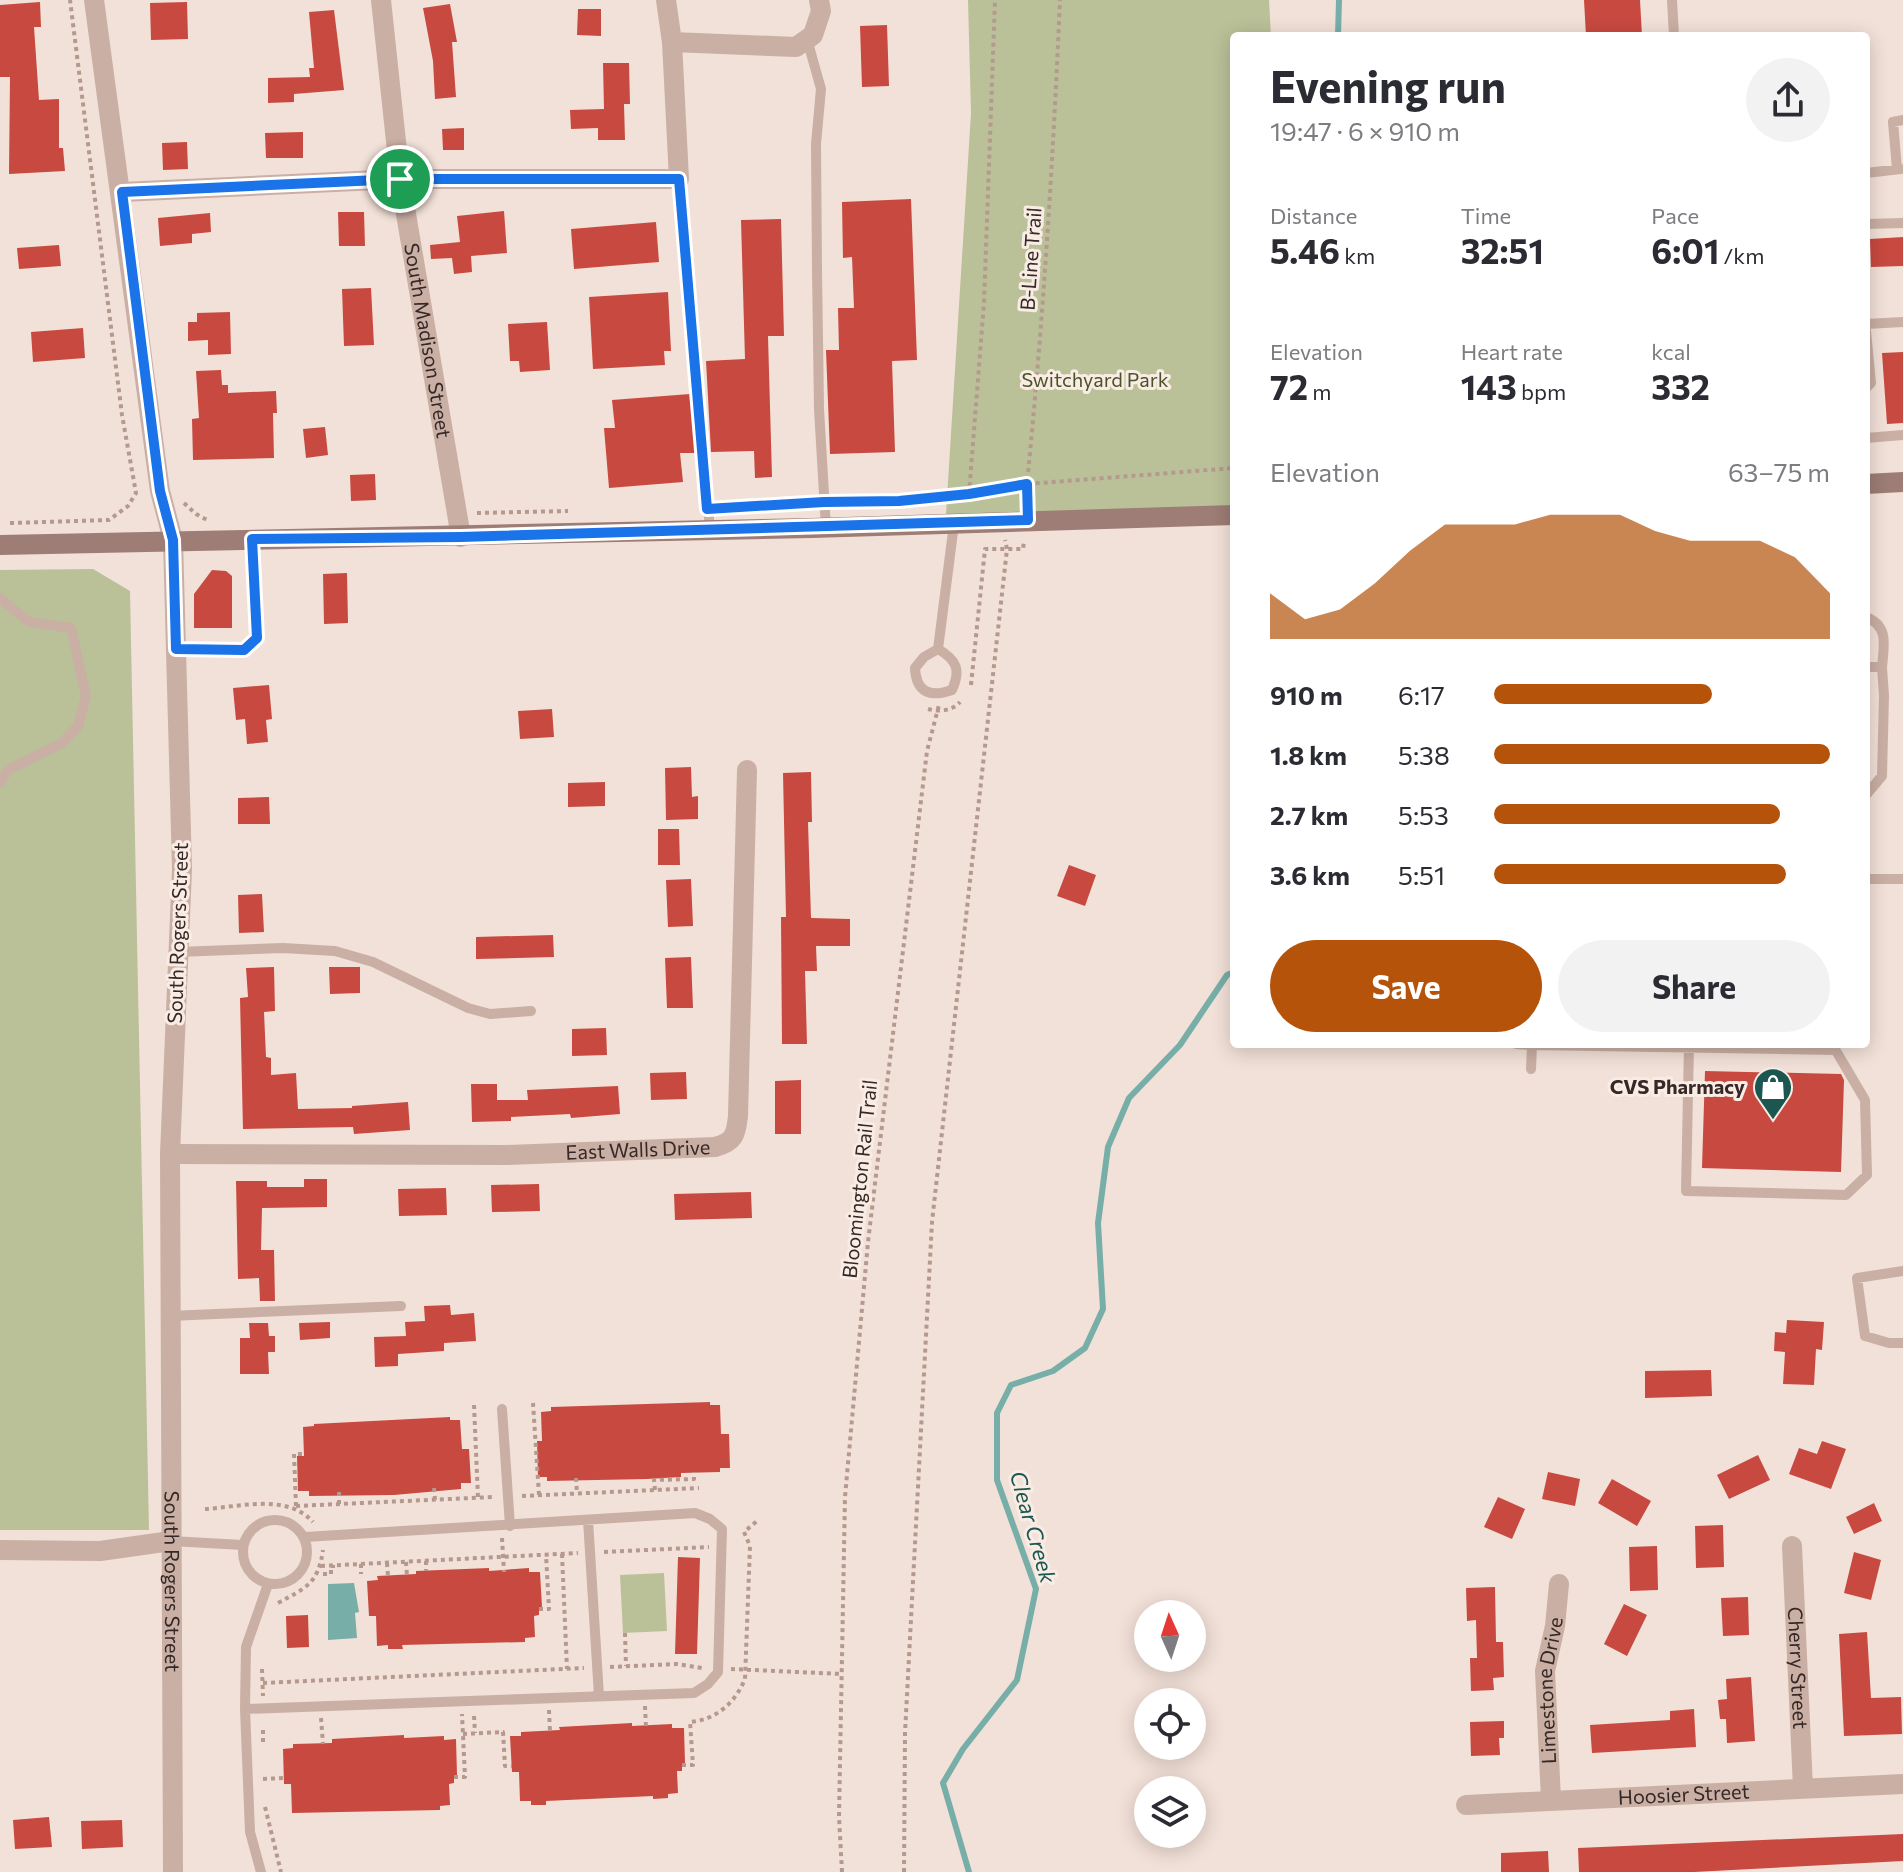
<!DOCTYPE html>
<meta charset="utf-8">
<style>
body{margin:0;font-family:Commissioner,sans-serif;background:#f2f2f3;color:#2b2b33;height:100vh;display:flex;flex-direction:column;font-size:30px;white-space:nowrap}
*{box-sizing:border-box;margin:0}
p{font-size:26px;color:#7c7c81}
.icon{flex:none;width:44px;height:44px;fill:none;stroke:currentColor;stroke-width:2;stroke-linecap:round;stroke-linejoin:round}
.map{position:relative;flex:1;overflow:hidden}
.drawer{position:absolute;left:1230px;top:32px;width:640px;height:1016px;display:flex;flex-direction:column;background:#fff;border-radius:8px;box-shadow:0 4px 20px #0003}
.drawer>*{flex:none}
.needle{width:52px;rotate:357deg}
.buttons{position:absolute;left:1134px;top:1600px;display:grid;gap:16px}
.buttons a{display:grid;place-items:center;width:72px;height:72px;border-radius:50%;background:#fff;box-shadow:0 4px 20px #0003;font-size:40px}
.pin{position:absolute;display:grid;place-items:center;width:68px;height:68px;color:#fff;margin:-34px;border:4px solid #fff;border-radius:50%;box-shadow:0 2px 8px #0007}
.round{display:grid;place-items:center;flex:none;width:84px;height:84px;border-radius:42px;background:#f2f2f3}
.headline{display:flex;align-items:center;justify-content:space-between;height:136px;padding:0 40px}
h1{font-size:44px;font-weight:700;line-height:60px}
.stats{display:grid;grid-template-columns:repeat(3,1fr);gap:12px;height:136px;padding:8px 40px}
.stats div{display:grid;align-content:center}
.stats b{font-size:34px;font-weight:700}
.stats small{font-size:22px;font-weight:400}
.stats p{font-size:22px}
.chart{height:224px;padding:16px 40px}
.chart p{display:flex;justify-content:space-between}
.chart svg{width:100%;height:144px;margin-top:8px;fill:#b45309;opacity:.7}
.cta{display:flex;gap:16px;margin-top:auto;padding:16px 40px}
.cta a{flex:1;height:92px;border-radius:48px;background:#b45309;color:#fff;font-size:32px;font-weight:700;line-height:92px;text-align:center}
.cta a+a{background:#f2f2f3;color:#2b2b33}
ul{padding:0 40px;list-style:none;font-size:26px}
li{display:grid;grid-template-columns:128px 96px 1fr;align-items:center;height:60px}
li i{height:20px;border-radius:10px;background:#b45309}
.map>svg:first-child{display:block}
</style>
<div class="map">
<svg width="1903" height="1872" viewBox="0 0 1903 1872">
<rect width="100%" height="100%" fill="#f2e1d8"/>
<!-- green -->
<path fill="#bac198" d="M 968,0 L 1269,0 L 1271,36 L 1234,36 L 1234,511 L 945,530 L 971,113 Z
M 93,569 L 130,591 L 149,1530 L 0,1530 L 0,570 Z
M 664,1573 L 667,1631 L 623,1633 L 620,1575 Z"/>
<!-- water -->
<path fill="#77afa8" d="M 354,1583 L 359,1612 L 355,1613 L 357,1638 L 328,1640 L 328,1584 Z"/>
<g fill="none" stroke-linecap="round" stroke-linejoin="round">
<!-- stream -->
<path stroke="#77afa8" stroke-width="6" d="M 1338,36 L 1339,0
M 969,1872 L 943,1783 L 963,1749 L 1017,1680 L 1036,1589 L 997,1480 L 997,1413 L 1011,1385 L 1053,1371 L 1085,1348 L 1103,1309 L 1098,1223 L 1108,1147 L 1129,1098 L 1180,1045 L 1227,975 L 1234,972"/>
</g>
<!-- building -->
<path fill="#c8493f" d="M 1584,0 L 1640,0 L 1642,36 L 1586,36 Z
M 40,2 L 41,27 L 34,27 L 39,100 L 59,99 L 59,148 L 63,148 L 65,171 L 9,174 L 10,77 L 0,77 L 0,5 Z
M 187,2 L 188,39 L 151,40 L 150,3 Z
M 450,4 L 457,42 L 452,42 L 456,97 L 435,99 L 433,61 L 423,8 Z
M 578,9 L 601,9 L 601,36 L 577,35 Z
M 334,10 L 344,90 L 294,94 L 294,102 L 268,103 L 268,78 L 310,77 L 309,68 L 314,68 L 309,12 Z
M 887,25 L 889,86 L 862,87 L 860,26 Z
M 603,63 L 629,63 L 630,104 L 624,104 L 625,140 L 598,140 L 598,128 L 571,129 L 570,110 L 604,109 Z
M 464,128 L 464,150 L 443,150 L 442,129 Z
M 303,132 L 303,158 L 266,158 L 265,133 Z
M 187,142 L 188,169 L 163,170 L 162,143 Z
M 911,199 L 917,360 L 892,361 L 895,452 L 830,454 L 826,350 L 839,350 L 838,308 L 854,308 L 852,257 L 843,258 L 842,202 Z
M 504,211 L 507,253 L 471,256 L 472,272 L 454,274 L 452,258 L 431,259 L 430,245 L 460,242 L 457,216 Z
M 338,212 L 364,212 L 365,246 L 339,246 Z
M 210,213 L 211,232 L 192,234 L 192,243 L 160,246 L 158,218 Z
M 781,219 L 784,336 L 768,336 L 772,477 L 755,478 L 754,451 L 711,452 L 706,361 L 745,359 L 741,220 Z
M 656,222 L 659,262 L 574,269 L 571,229 Z
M 1903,237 L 1903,266 L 1871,267 L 1870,239 Z
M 59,245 L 61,266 L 19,269 L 17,248 Z
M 371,288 L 374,345 L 344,346 L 342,289 Z
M 668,292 L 671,351 L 664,351 L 665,365 L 593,369 L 589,297 Z
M 230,312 L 231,354 L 208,355 L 208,340 L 188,341 L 188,322 L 197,322 L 197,313 Z
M 547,322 L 550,370 L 520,372 L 519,361 L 510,361 L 508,324 Z
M 83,328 L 85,358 L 33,362 L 31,332 Z
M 1903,352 L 1903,423 L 1887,424 L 1882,353 Z
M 221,370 L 222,385 L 228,385 L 228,393 L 276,391 L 277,413 L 273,413 L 274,458 L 193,460 L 192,419 L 199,418 L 196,371 Z
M 690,394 L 695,453 L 680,453 L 683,482 L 609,488 L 604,428 L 615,428 L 612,400 Z
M 325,427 L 328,455 L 306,458 L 303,429 Z
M 375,474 L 376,500 L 351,501 L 350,475 Z
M 212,570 L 226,571 L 232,576 L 232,628 L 194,628 L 194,594 Z
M 347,573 L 348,623 L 324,624 L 323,574 Z
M 269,685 L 272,719 L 266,720 L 268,742 L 247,744 L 245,719 L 236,720 L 233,688 Z
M 552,709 L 554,737 L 520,739 L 518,711 Z
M 691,767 L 692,797 L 698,796 L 698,819 L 666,820 L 665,768 Z
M 811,772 L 812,822 L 808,822 L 811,918 L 850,919 L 850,946 L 816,946 L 817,971 L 805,971 L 807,1044 L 782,1044 L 781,917 L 786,917 L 783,773 Z
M 605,782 L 605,806 L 568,807 L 568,783 Z
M 269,797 L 270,824 L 238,824 L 238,798 Z
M 658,829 L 679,829 L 680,865 L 658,865 Z
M 1069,865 L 1096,875 L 1085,906 L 1057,896 Z
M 691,879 L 693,926 L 668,927 L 666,880 Z
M 262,894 L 264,932 L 239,933 L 238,895 Z
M 553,935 L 554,957 L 476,959 L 476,937 Z
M 691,957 L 693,1008 L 667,1008 L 665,958 Z
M 274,967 L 275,1011 L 264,1012 L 266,1057 L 271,1058 L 271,1075 L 296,1073 L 298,1109 L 352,1108 L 352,1106 L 408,1102 L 410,1130 L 354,1134 L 353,1127 L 243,1129 L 240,998 L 248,997 L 246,968 Z
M 329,967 L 360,967 L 360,993 L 330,994 Z
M 606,1028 L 607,1055 L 572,1056 L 572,1029 Z
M 1705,1071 L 1841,1074 L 1844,1080 L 1841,1172 L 1702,1168 Z
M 686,1072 L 687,1099 L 651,1100 L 650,1073 Z
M 801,1080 L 801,1134 L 775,1134 L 775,1081 Z
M 471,1084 L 497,1084 L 497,1100 L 528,1100 L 527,1090 L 618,1086 L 620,1114 L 571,1118 L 570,1114 L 511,1117 L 511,1121 L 472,1122 Z
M 304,1179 L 327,1179 L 327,1207 L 262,1208 L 261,1250 L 274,1250 L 275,1301 L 260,1301 L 259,1278 L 238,1279 L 236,1181 L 267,1181 L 267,1187 L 304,1187 Z
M 539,1184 L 540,1211 L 492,1212 L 491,1185 Z
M 446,1188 L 447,1215 L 399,1216 L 398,1189 Z
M 751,1192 L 752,1218 L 675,1220 L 674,1194 Z
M 450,1305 L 451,1315 L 474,1313 L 476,1341 L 444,1343 L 444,1351 L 398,1354 L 398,1366 L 375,1367 L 374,1337 L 406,1336 L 405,1322 L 425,1321 L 424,1306 Z
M 1787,1320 L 1824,1322 L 1822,1350 L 1816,1349 L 1814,1385 L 1783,1384 L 1785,1352 L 1774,1351 L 1775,1332 L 1786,1333 Z
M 330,1322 L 330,1338 L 300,1340 L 299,1323 Z
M 249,1323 L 268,1323 L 269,1336 L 275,1336 L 275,1352 L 268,1352 L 269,1374 L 240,1374 L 240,1338 L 250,1338 Z
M 1711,1370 L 1712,1396 L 1645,1398 L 1645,1371 Z
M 710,1402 L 710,1405 L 720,1405 L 721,1434 L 729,1434 L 730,1468 L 720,1468 L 720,1472 L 681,1473 L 681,1477 L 647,1479 L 547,1481 L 547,1477 L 538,1477 L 537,1441 L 542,1441 L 541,1412 L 551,1411 L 551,1407 Z
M 450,1417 L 450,1420 L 460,1420 L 462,1449 L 469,1449 L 471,1483 L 461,1483 L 461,1489 L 394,1495 L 309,1496 L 309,1491 L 298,1491 L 297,1456 L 304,1456 L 303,1427 L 314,1426 L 314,1424 Z
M 1822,1441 L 1846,1449 L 1831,1489 L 1789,1474 L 1799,1448 L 1817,1454 Z
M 1758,1455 L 1770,1480 L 1729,1499 L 1717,1475 Z
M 1548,1472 L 1580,1479 L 1575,1506 L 1542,1499 Z
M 1612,1479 L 1651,1501 L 1637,1526 L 1598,1503 Z
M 1498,1497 L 1525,1509 L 1512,1539 L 1484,1527 Z
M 1874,1503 L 1882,1521 L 1854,1534 L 1846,1517 Z
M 1723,1525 L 1724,1567 L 1696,1568 L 1695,1526 Z
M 1657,1546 L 1658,1590 L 1630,1591 L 1629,1547 Z
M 1854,1552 L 1881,1560 L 1871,1600 L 1844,1593 Z
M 678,1557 L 700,1558 L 697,1654 L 675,1654 Z
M 489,1568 L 489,1571 L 529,1568 L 529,1572 L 540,1572 L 542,1607 L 539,1608 L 539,1615 L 534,1616 L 535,1637 L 525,1638 L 525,1642 L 402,1645 L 403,1649 L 388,1649 L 388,1645 L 377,1646 L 376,1616 L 369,1616 L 367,1581 L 378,1580 L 377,1576 L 416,1574 L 416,1571 Z
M 1495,1587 L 1496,1642 L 1503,1642 L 1504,1677 L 1493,1678 L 1494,1690 L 1471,1691 L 1470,1658 L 1477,1658 L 1476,1620 L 1467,1621 L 1466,1588 Z
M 1748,1597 L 1749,1635 L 1723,1636 L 1721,1598 Z
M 1624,1604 L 1647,1615 L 1627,1656 L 1604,1644 Z
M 308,1615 L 309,1647 L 287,1648 L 286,1616 Z
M 1867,1632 L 1871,1698 L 1901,1697 L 1902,1734 L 1844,1736 L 1839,1634 Z
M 1751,1677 L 1755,1741 L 1727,1743 L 1726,1719 L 1720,1719 L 1718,1700 L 1727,1699 L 1726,1679 Z
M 1694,1709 L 1696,1747 L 1592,1753 L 1590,1725 L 1670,1720 L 1670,1711 Z
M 1504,1721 L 1504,1738 L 1499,1738 L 1500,1755 L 1471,1756 L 1470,1722 Z
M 632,1723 L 632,1726 L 672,1724 L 672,1728 L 684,1728 L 685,1763 L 682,1763 L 682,1771 L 677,1771 L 678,1793 L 668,1794 L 668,1798 L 653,1799 L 653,1796 L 546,1801 L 546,1805 L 531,1805 L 531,1801 L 520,1801 L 519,1772 L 512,1772 L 510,1736 L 521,1736 L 521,1732 L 560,1730 L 559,1727 Z
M 404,1735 L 404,1738 L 444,1736 L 444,1740 L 456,1739 L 457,1775 L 454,1775 L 454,1783 L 449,1784 L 450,1805 L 440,1806 L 440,1810 L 292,1813 L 291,1784 L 284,1784 L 283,1749 L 293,1748 L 293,1744 L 332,1743 L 332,1739 Z
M 49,1817 L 52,1847 L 15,1849 L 13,1820 Z
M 122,1820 L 123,1847 L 82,1849 L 81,1821 Z
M 1903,1834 L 1903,1861 L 1694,1872 L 1579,1872 L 1578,1848 Z
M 1548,1851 L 1549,1872 L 1501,1872 L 1501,1853 Z"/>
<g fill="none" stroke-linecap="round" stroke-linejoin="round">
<!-- path -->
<path stroke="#b5998e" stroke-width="4" stroke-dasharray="4 4" stroke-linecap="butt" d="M 969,494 L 984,303 L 995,0
M 837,502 L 899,501 L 969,494 L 1027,484 L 1234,468
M 184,503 L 196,514 L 209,521
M 1027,504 L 1027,484 C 1043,323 1053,162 1060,0
M 725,508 L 812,503
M 477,513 L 568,511
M 10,523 L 109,520 L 128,506 L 136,493 L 122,415 L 70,0
M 971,685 L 985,549 L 1023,549 L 1024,541
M 928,709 C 939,712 952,711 960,702
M 533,1403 L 539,1495
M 474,1405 L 478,1498
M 576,1478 L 577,1494
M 434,1488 L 435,1500
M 655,1490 L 654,1480 L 694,1479 L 694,1472
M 339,1492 L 339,1504
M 522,1496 L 699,1488
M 296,1506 L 493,1497
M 296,1506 L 294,1454 L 304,1454
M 205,1509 C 240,1507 287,1493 313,1522
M 502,1538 L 504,1572
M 604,1552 L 709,1547
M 562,1554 L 567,1669
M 426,1561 L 426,1571
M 406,1562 L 407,1576
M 387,1563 L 388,1576
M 361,1564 L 361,1574
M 321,1566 L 578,1553
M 325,1576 L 325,1572 L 333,1572 L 333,1565
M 278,1603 C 305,1588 318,1585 323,1550
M 539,1609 L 549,1609 L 546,1555
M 625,1633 L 626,1666
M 610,1667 L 677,1664 L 702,1668
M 262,1669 L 263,1696
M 731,1669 L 842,1674
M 263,1683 L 584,1668
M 645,1706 L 646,1728
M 549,1710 L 550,1732
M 474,1716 L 475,1733
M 321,1718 L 323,1744
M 463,1734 L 503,1732 L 505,1766 L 512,1766
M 263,1742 L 263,1728
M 682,1765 L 693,1765 L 690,1722 C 716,1720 735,1703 745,1679 L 750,1546 L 744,1532 L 757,1521
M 454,1777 L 465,1777 L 462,1714
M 263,1779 L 284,1778
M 265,1807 L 281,1872
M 842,1872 L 839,1817 L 845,1497 L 868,1242 L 927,751 L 939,705
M 904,1872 L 905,1733 L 932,1222 L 1007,549 L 1005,540"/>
<!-- service -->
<path stroke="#caafa4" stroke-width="10" d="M 1672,0 L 1674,36
M 807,39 L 821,89 L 816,144 L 817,270 L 819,409 L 826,528
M 1897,169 L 1893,122 L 1903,120
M 1866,173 L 1901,169
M 679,179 L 710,529
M 1866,224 L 1903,223
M 1866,324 L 1903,322
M 1866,331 L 1871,383 L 1866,388
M 1866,438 L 1903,435
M 0,598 L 29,622 L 71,628 L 86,696 L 78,726 L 62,743 L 8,770 L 0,783
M 1866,617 C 1889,626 1884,645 1882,667 L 1866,667
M 176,649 L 244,650 L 257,638 L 252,539
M 938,649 C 957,660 961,670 952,690 C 930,698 916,692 915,668 L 924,657 L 938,649 L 954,524
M 1866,795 L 1882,776 L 1884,696 L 1882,667
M 1866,879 L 1903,879
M 178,952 L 283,948 L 335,951 L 373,962 L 468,1008 L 490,1014 L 531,1011
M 1516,1044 L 1532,1045
M 1689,1044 L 1686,1191 L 1846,1195 L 1867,1175 L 1865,1100 L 1832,1044
M 1531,1069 L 1532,1045 L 1834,1050
M 1903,1271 L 1857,1278 L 1865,1336 L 1889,1343 L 1903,1343
M 170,1316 L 401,1306
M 502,1409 L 510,1526
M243 1552a32 32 0 1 1 64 0a32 32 0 1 1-64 0Z
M 588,1520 L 599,1696
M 171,1541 L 243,1545
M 245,1709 L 694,1693 L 708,1684 L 718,1672 L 722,1529 L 710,1519 L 695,1513 L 305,1537
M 261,1872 L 250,1832 L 245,1709 L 246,1647 L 268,1584"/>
<!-- minor -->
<g stroke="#caafa4" stroke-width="20">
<path id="s1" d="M 381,0 L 400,179 L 461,537"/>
<path d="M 672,42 L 796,47 L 813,35 L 821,11 L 819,0"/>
<path d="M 122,192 L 400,179 L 679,179 L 672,42 L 666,0"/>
<path id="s2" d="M 170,1154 L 506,1155 L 715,1147 C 734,1142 736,1135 738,1116 L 747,770"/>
<path id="s3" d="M 1792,1546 L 1803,1788"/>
<path d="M 0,1550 L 100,1551 L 171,1541"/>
<path id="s4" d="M 1551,1800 L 1545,1671 L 1555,1626 L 1559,1584"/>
<path id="s5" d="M 1466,1805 L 1903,1784"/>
</g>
<!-- tertiary -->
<path stroke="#caafa4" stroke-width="20" id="s6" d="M 94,0 L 160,491 L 173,540 L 182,869 L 170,1154 L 173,1872"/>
<!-- secondary -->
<path stroke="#9d7d76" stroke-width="20" d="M 1866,484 L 1903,482
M 0,545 L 812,528 L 1234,515"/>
</g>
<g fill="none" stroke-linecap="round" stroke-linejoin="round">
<!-- route casing -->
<g stroke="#fff" stroke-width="16">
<path id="route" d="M 400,179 L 679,179 L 707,509 L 824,502 L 899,501 L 969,494 L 1027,484 L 1028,520 L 461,537 L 252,539 L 257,638 L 244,650 L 176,649 L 173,540 L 160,491 L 122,192 Z"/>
</g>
<!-- route -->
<use href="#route" stroke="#1a73e8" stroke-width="10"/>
</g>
<!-- icons -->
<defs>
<g id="shop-pin" transform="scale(2)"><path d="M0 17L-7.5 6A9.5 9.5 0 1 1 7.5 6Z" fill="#1b5750" stroke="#f9ece4"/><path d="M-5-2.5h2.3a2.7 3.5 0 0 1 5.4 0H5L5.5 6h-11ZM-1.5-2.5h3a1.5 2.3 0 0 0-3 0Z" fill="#fff"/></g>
</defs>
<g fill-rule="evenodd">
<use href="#shop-pin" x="1773" y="1087"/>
</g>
<g text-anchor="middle" stroke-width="6" stroke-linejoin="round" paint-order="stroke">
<!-- street labels -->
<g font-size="20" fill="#352826" stroke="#f9ece4">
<text transform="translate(1031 259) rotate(-86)" y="7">B-Line Trail</text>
<text dy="7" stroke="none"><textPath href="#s1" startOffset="344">South Madison Street</textPath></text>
<text transform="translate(178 933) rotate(-88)" y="7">South Rogers Street</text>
<text dy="7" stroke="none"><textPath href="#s2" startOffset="468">East Walls Drive</textPath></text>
<text transform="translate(860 1179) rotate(-84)" y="7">Bloomington Rail Trail</text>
<text dy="7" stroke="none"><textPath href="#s6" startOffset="1588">South Rogers Street</textPath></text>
<text dy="7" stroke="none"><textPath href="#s3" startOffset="122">Cherry Street</textPath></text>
<text dy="7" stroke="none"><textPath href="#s4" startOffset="110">Limestone Drive</textPath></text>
<text dy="7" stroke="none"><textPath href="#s5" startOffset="218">Hoosier Street</textPath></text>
</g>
<!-- park labels -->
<g font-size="20" fill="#4b5329" stroke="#f9ece4">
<text x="1095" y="387">Switchyard Park</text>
</g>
<!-- poi labels -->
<g font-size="20" font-weight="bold" fill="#352826" stroke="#f9ece4" text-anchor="end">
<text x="1745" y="1094">CVS Pharmacy</text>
</g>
<!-- water labels -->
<g font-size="22" font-style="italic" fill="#1b5750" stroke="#f9ece4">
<text transform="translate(1033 1527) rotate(74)" y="8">Clear Creek</text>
</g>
</g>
</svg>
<div class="buttons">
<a><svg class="needle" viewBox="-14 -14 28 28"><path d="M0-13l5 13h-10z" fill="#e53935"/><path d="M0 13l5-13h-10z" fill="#7c7c81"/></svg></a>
<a><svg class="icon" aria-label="locate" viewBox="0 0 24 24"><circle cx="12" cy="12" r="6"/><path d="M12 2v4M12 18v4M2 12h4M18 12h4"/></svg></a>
<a><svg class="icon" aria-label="layers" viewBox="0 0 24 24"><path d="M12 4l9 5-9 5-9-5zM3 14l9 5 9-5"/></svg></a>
</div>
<div class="pin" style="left:400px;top:179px;background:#1e9e55"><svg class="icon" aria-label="arrive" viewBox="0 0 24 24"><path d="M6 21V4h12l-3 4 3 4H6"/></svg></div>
<section class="drawer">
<div class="headline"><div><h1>Evening run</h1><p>19:47 · 6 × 910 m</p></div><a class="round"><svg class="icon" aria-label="share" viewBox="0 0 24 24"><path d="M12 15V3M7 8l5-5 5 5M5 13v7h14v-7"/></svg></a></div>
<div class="stats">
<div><p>Distance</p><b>5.46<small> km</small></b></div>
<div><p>Time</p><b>32:51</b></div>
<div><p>Pace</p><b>6:01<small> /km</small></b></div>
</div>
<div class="stats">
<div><p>Elevation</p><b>72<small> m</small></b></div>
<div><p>Heart rate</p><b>143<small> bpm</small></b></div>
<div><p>kcal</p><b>332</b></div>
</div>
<div class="chart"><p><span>Elevation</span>63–75 m</p>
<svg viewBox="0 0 160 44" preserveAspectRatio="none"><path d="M0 44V30L10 38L20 35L30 27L40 17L50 9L60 9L70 9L80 6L90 6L100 6L110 11L120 14L130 14L140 14L150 19L160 30V44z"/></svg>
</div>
<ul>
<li><b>910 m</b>6:17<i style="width:65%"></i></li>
<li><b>1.8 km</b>5:38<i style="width:100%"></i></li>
<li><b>2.7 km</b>5:53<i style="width:85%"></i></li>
<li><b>3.6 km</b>5:51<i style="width:87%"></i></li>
</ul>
<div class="cta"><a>Save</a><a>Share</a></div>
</section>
</div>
